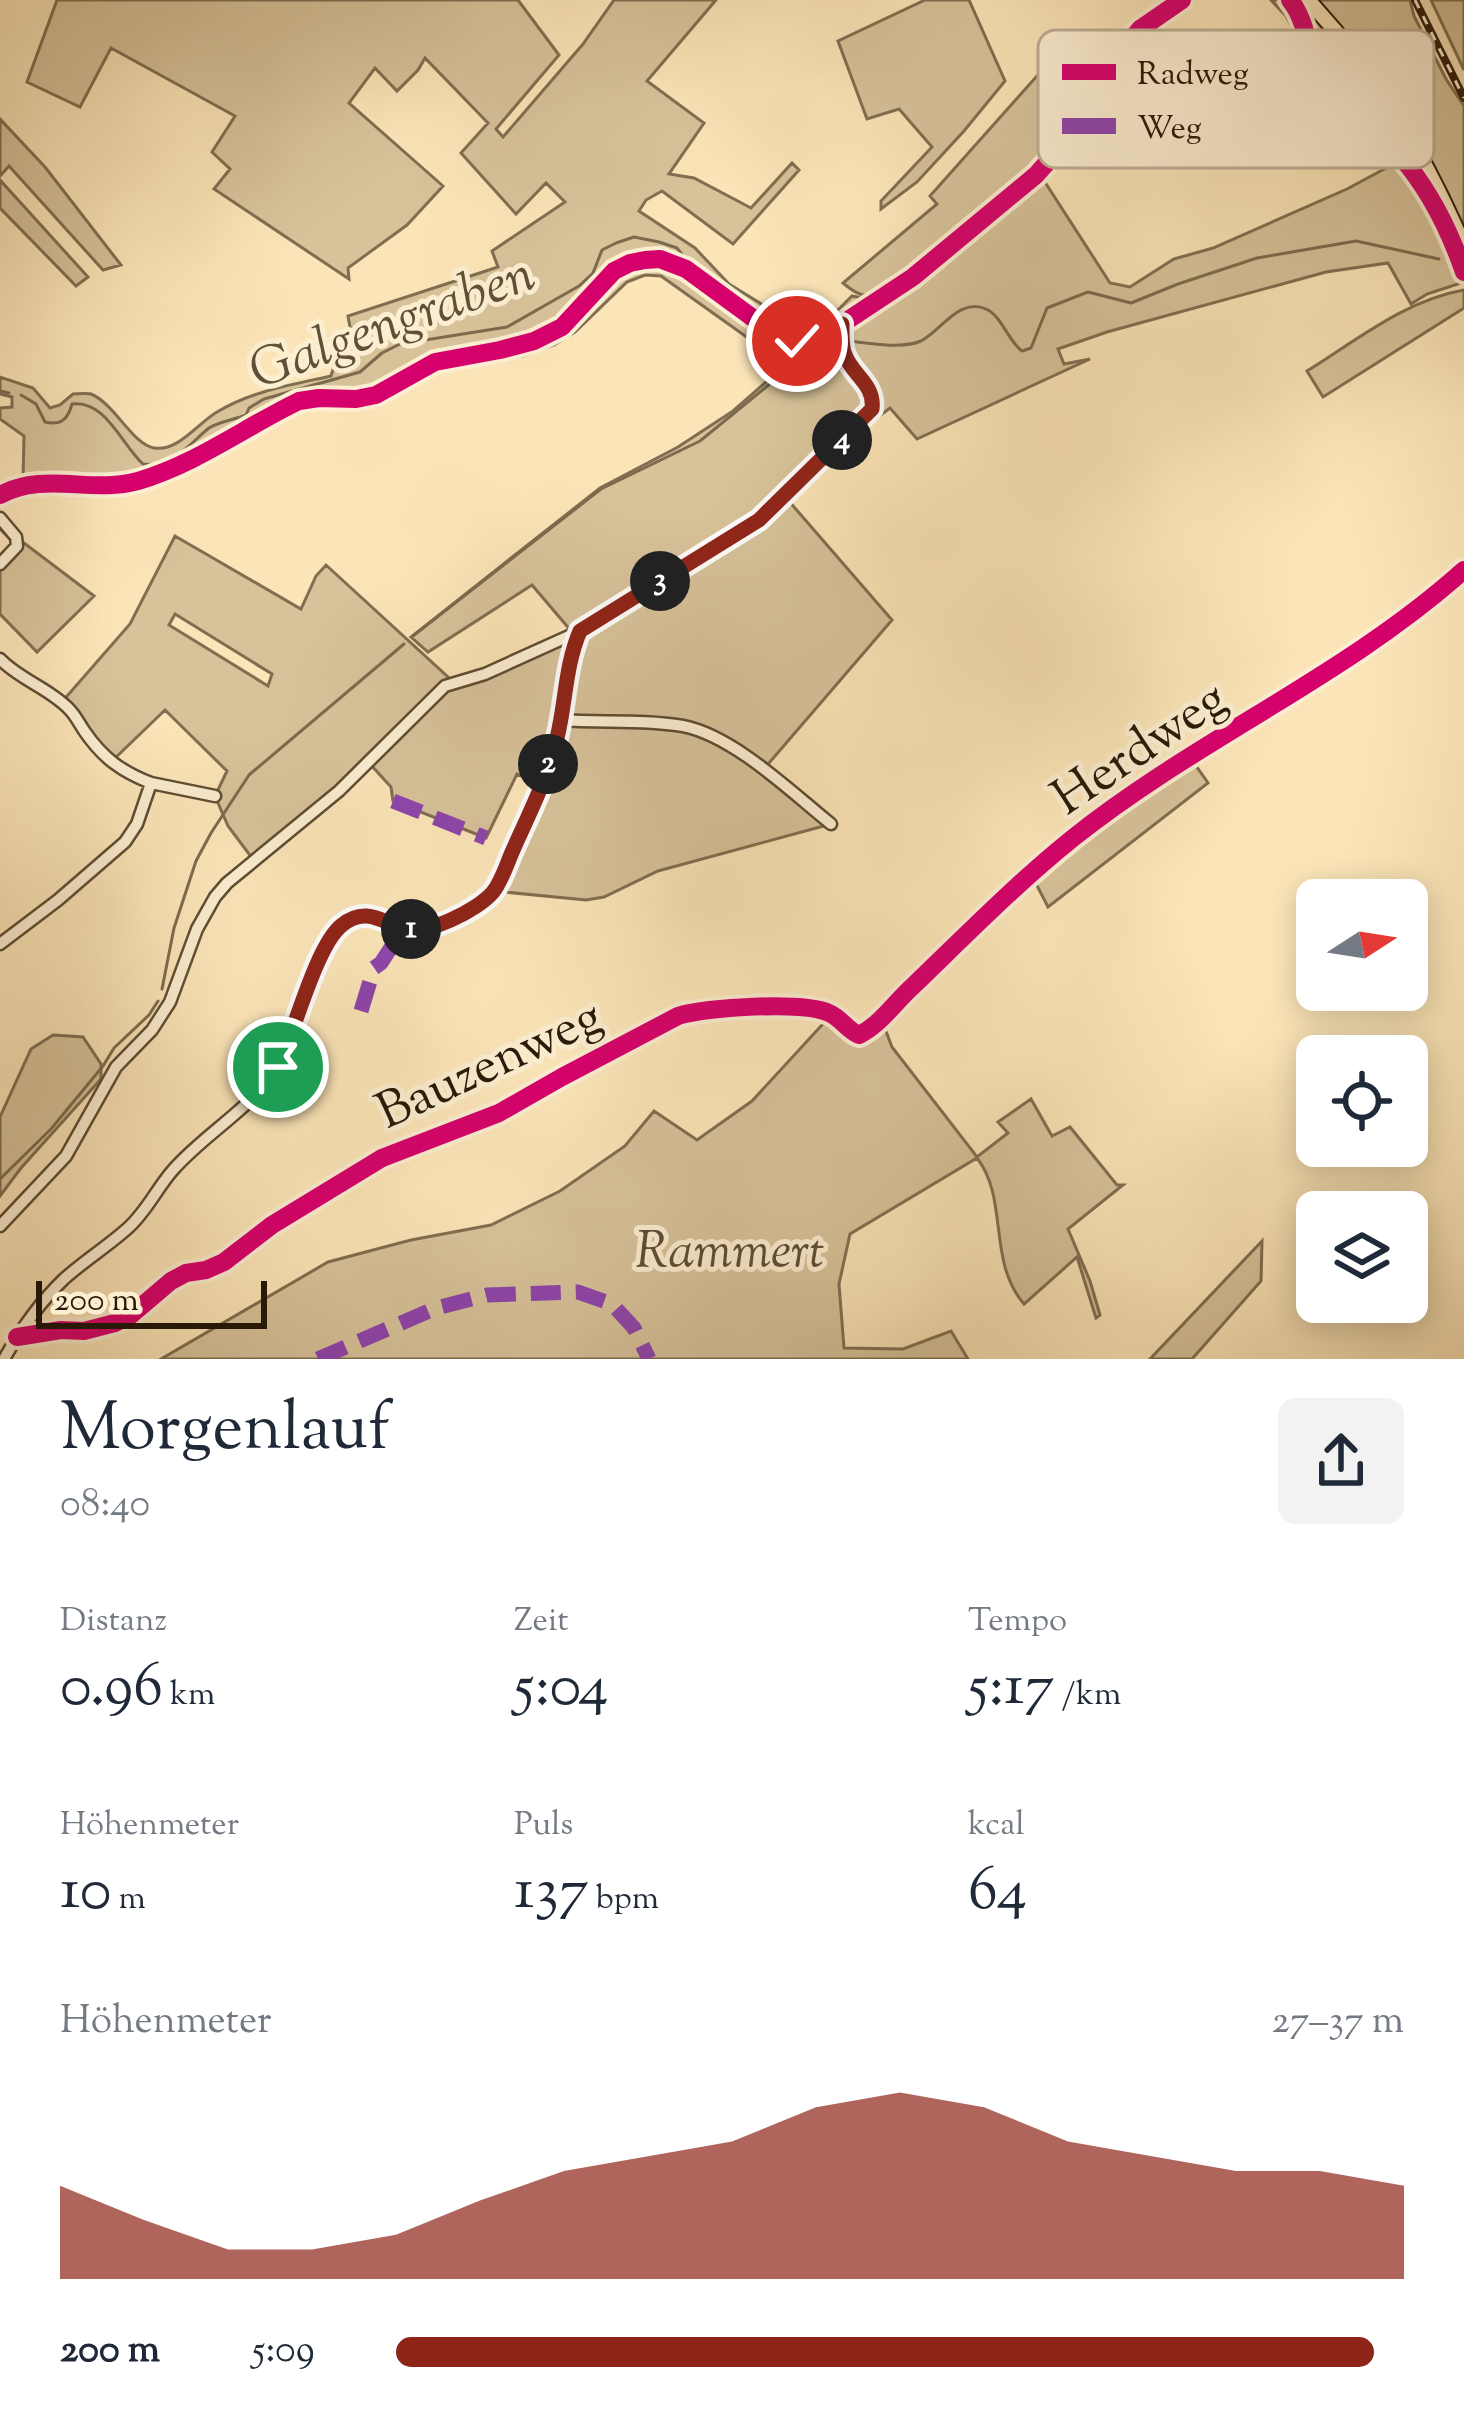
<!DOCTYPE html>
<html lang="de">
<meta charset="utf-8">
<style>
body{margin:0;font-family:"Sorts Mill Goudy",serif;background:#f2f2f3;color:#1f2937;height:100vh;display:flex;flex-direction:column;font-size:45px;white-space:nowrap}
*{box-sizing:border-box;margin:0}
p{font-size:39px;color:#747a83}
.icon{flex:none;width:66px;height:66px;fill:none;stroke:currentColor;stroke-width:2;stroke-linecap:round;stroke-linejoin:round}
.map{position:relative;height:1359px;overflow:hidden}
.side{display:flex;flex-direction:column;background:#fff;flex:1}
.side>*{flex:none}
.needle{width:78px;rotate:78deg}
.fabs{position:absolute;left:1296px;top:879px;display:grid;gap:24px}
.fabs a{display:grid;place-items:center;width:132px;height:132px;border-radius:18px;background:#fff;box-shadow:0 6px 30px #0003;font-size:60px}
.scale{position:absolute;left:36px;bottom:30px;width:231px;box-sizing:border-box;padding-left:12px;border:6px solid #291907;border-top:0;font-size:33px;line-height:42px;white-space:nowrap;color:#291907;-webkit-text-stroke:9px #fceed1;paint-order:stroke}
.pin{position:absolute;display:grid;place-items:center;width:102px;height:102px;color:#fff;margin:-51px;border:6px solid #fff;border-radius:50%;box-shadow:0 3px 12px #0007}
.km{position:absolute;width:60px;height:60px;margin:-30px;border-radius:50%;background:#222;color:#fff;font-size:33px;line-height:60px;text-align:center}
.round{display:grid;place-items:center;flex:none;width:126px;height:126px;border-radius:18px;background:#f2f2f3}
.summary{display:flex;align-items:center;justify-content:space-between;height:204px;padding:0 60px}
h1{font-size:66px;font-weight:600;line-height:90px}
.stats{display:grid;grid-template-columns:repeat(3,1fr);gap:18px;height:204px;padding:12px 60px}
.stats div{display:grid;align-content:center}
.stats b{font-size:60px;font-weight:600}
.stats small{font-size:33px;font-weight:400}
.stats p{font-size:33px}
.chart{height:336px;padding:24px 60px}
.chart p{display:flex;justify-content:space-between}
.chart svg{width:100%;height:216px;margin-top:12px;fill:#8f2418;opacity:.7}
ul{padding:0 60px;list-style:none;font-size:39px}
li{display:grid;grid-template-columns:192px 144px 1fr;align-items:center;height:90px}
li i{height:30px;border-radius:15px;background:#8f2418}
.map>svg:first-child{display:block}
</style>
<div class="map">
<svg width="1464" height="1359" viewBox="0 0 1464 1359">
<rect width="100%" height="100%" fill="#fbe5b8"/>
<filter id="stains"><feTurbulence type="fractalNoise" baseFrequency=".00167" numOctaves="4"/><feColorMatrix values="0 0 0 0 .2 0 0 0 0 .09 0 0 0 0 .02 0 0 0 .5 -.17"/></filter>
<radialGradient id="worn" r=".72"><stop offset=".6" stop-color="#630" stop-opacity="0"/><stop offset="1" stop-color="#630" stop-opacity=".3"/></radialGradient>
<!-- green -->
<path fill="#d7c29a" stroke="#806e50" stroke-width="3" fill-rule="evenodd" d="M 57,0 L 518,0 L 559,55 L 496,129 L 503,137 L 583,44 L 614,0 L 716,0 L 647,81 L 704,123 L 669,174 L 694,178 L 751,208 L 792,163 L 799,170 L 733,244 L 662,191 L 646,200 L 639,211 L 695,248 L 729,284 L 776,313 L 796,320 L 817,321 L 833,315 L 852,296 L 871,300 L 838,331 L 871,398 L 859,422 L 742,528 L 737,526 L 738,529 L 572,632 L 532,585 L 428,652 L 411,637 L 600,488 L 678,447 L 733,411 L 774,375 L 783,363 L 661,276 L 645,275 L 627,282 L 575,332 L 554,345 L 523,356 L 435,360 L 375,394 L 319,397 L 168,468 L 136,478 L 106,484 L 48,478 L 23,480 L 24,436 L 0,419 L 0,408 L 12,407 L 12,397 L 0,394 L 0,377 L 33,388 L 50,408 L 60,405 L 73,394 C 76,394 88,393 91,394 C 115,404 132,444 154,448 C 178,452 198,423 217,412 C 252,391 291,385 331,376 L 335,363 L 318,354 L 331,351 L 338,341 L 352,338 L 348,316 L 498,267 L 492,251 L 565,202 L 546,183 L 516,214 L 461,153 L 488,123 L 425,58 L 418,70 L 397,91 L 375,68 L 349,103 L 443,186 L 407,225 L 348,268 L 349,279 L 214,189 L 230,169 L 212,152 L 235,116 L 111,48 L 80,107 L 27,82 Z
M 925,0 L 969,0 L 1005,81 L 964,131 L 917,182 L 881,209 L 881,201 L 932,147 L 899,109 L 867,119 L 838,41 Z
M 1271,0 L 1410,0 L 1414,16 L 1446,79 L 1464,106 L 1464,282 L 1427,294 L 1411,304 L 1388,263 L 1326,272 L 1107,332 L 1058,349 L 1064,364 L 1090,359 L 917,439 L 890,408 L 845,442 L 876,411 L 881,399 L 848,356 L 847,327 L 854,319 L 939,264 L 1041,176 L 1110,283 L 1130,287 L 1174,259 L 1213,248 L 1347,189 L 1399,161 L 1315,70 L 1286,16 Z
M 1431,0 L 1464,0 L 1464,70 Z
M 1053,58 L 1082,107 C 1039,186 952,242 880,295 C 864,298 856,294 843,283 L 937,204 L 930,196 Z
M 0,119 L 45,167 L 121,265 L 103,270 L 9,166 L 0,176 Z
M 0,180 L 88,277 L 76,286 L 0,208 Z
M 1464,290 L 1464,308 L 1323,397 L 1307,371 C 1357,340 1406,300 1464,290 Z
M 788,500 L 892,620 L 763,770 L 831,824 L 658,871 L 604,897 L 586,900 L 494,891 L 540,784 L 517,774 L 486,838 L 393,801 L 391,787 L 370,764 L 255,862 L 228,826 L 215,796 L 227,771 L 165,710 L 111,762 L 61,703 L 130,624 L 175,536 L 301,609 L 316,576 L 326,565 L 448,677 L 446,684 L 563,637 L 762,523 ZM 175,614 L 272,674 L 268,686 L 169,625 Z
M 0,518 L 16,537 L 94,596 L 37,652 L 0,614 L 0,564 L 17,546 L 0,529 Z
M 1192,760 L 1208,783 L 1048,907 L 1031,874 L 1115,811 Z
M 833,1013 L 859,1035 L 881,1018 L 892,1047 L 977,1157 L 1008,1133 L 998,1122 L 1031,1099 L 1052,1136 L 1070,1127 L 1117,1185 L 1123,1185 L 1068,1229 L 1090,1281 L 1100,1315 L 1096,1318 L 1077,1257 L 1024,1304 C 987,1261 1009,1199 977,1158 L 850,1234 L 839,1284 L 844,1348 L 903,1349 L 951,1331 L 968,1359 L 161,1359 L 328,1262 L 411,1240 L 491,1225 L 560,1191 L 625,1146 L 654,1111 L 697,1140 L 752,1101 Z
M 53,1035 L 83,1037 L 101,1064 L 101,1079 L 21,1168 L 0,1196 L 0,1117 L 31,1049 Z
M 1262,1241 L 1261,1281 L 1192,1359 L 1150,1359 Z"/>
<g fill="none" stroke-linecap="round" stroke-linejoin="round">
<!-- stream -->
<path stroke="#7c6a4d" stroke-width="3" d="M 753,311 L 774,327
M 788,333 L 808,333
M 816,339 L 836,340
M 845,341 C 868,342 900,350 921,341 C 941,331 959,297 986,309 C 1002,316 1008,341 1022,351 L 1031,348 L 1047,308 L 1088,292 L 1131,303 L 1178,284 L 1257,258 L 1356,241 L 1439,259
M 0,391 L 9,393
M 21,395 L 36,404 L 45,422 C 61,426 68,419 72,404 C 105,399 122,445 143,464 C 173,468 188,445 209,428 C 220,421 234,420 246,415 L 249,408 L 264,399 L 360,372 L 382,353 L 400,344 L 507,327 L 579,286 L 593,273 L 602,250 L 616,243 L 634,237 L 659,242 L 677,248 L 692,267
M 413,636 L 601,489 L 700,441 L 771,383 L 801,351
M 162,989 L 174,928 L 196,861 L 211,833 L 249,775 L 404,644
M 0,1179 L 51,1129 L 103,1066 L 114,1048 L 149,1015 L 158,1001"/>
<!-- minor casing -->
<g stroke="#5e4c33" stroke-width="15">
<path id="minor" d="M 0,495 C 44,471 91,494 138,481 C 196,464 245,427 299,401 L 319,398 L 356,399 L 376,395 L 435,362 L 500,350 L 534,341 L 562,327 L 614,271 L 630,263 L 645,260 L 660,259 L 686,269 L 772,332 L 790,340 L 803,340 L 842,324 L 913,277 L 1036,175 L 1068,139 L 1122,51 L 1140,29 L 1182,0
M 0,518 L 16,537 L 17,546 L 0,564
M 0,659 C 20,680 49,688 69,709 C 76,716 80,725 85,732 C 103,758 122,772 151,783
M 561,720 C 601,723 643,719 683,726 C 734,736 791,792 831,824
M 0,944 L 58,900 L 125,842 L 137,824 L 151,783 L 215,796
M 0,1226 L 66,1156 L 116,1067 L 152,1030 L 170,1002 L 197,929 L 215,897 L 227,883 L 339,791 L 445,686 L 485,674 L 580,631 L 759,520 L 861,422 C 890,387 856,385 845,354 C 841,345 842,333 842,324
M 17,1337 L 61,1330 L 84,1331 L 115,1323 L 131,1315 L 171,1281 L 186,1273 L 206,1270 L 224,1262 L 272,1225 L 382,1158 L 499,1113 L 562,1077 L 678,1016 C 705,1007 804,1001 829,1013 C 841,1018 847,1030 859,1035 C 880,1025 896,1001 913,986 C 965,936 1017,883 1073,838 C 1197,739 1346,676 1464,570
M 4,1359 C 21,1329 39,1303 64,1279 C 84,1261 108,1246 128,1228 C 147,1211 157,1188 173,1170 C 201,1138 239,1116 266,1083 C 296,1048 302,999 321,958 C 326,947 330,935 340,927 C 367,903 380,923 406,929 C 429,934 482,908 495,889 C 504,877 509,861 514,848 C 530,812 548,775 557,737 C 566,701 565,665 580,631"/>
</g>
<!-- major casing -->
<g stroke="#291907" stroke-width="18">
<path id="major" d="M 1308,0 C 1378,75 1423,152 1464,246"/>
</g>
<!-- minor -->
<use href="#minor" stroke="#fceed1" stroke-width="10"/>
<!-- major -->
<use href="#major" stroke="#fbe5b8" stroke-width="14"/>
<!-- rail casing -->
<g stroke="#291907" stroke-width="8">
<path id="rail" d="M 1415,0 L 1464,98"/>
</g>
<!-- rail -->
<use href="#rail" stroke="#fceed1" stroke-width="3" stroke-dasharray="9" stroke-linecap="butt"/>
<!-- quiet -->
<path stroke="#8e44ad" stroke-width="15" stroke-dasharray="30 15" stroke-linecap="butt" d="M 393,801 L 486,838
M 361,1011 L 374,968 L 381,963 L 403,929
M 318,1359 L 436,1308 L 487,1295 L 578,1292 L 612,1304 L 634,1328 L 649,1359"/>
<!-- cycleway casing -->
<g stroke="#fceed1" stroke-width="26">
<path id="cycleway" d="M 1290,0 C 1299,11 1309,35 1306,49 C 1329,91 1369,121 1400,156 C 1430,190 1449,229 1464,272
M 0,495 C 44,471 91,494 138,481 C 196,464 245,427 299,401 L 319,398 L 356,399 L 376,395 L 435,362 L 500,350 L 534,341 L 562,327 L 614,271 L 630,263 L 645,260 L 660,259 L 686,269 L 772,332 L 790,340 L 803,340 L 842,324 L 913,277 L 1036,175 L 1068,139 L 1122,51 L 1140,29 L 1182,0
M 17,1337 L 61,1330 L 84,1331 L 115,1323 L 131,1315 L 171,1281 L 186,1273 L 206,1270 L 224,1262 L 272,1225 L 382,1158 L 499,1113 L 562,1077 L 678,1016 C 705,1007 804,1001 829,1013 C 841,1018 847,1030 859,1035 C 880,1025 896,1001 913,986 C 965,936 1017,883 1073,838 C 1197,739 1346,676 1464,570"/>
</g>
<!-- cycleway -->
<use href="#cycleway" stroke="#d6006c" stroke-width="18"/>
</g>
<g fill="none" stroke-linecap="round" stroke-linejoin="round">
<!-- route casing -->
<g stroke="#fff" stroke-width="24">
<path id="route" d="M 278,1067 C 294,1033 316,945 342,925 C 364,907 380,920 402,928 C 425,937 478,910 493,892 C 502,881 507,863 513,850 C 529,814 548,777 557,738 C 566,702 565,666 580,631 L 759,520 L 872,409 C 875,384 853,376 845,355 C 841,346 842,334 842,324 L 797,341"/>
</g>
<!-- route -->
<use href="#route" stroke="#8f2418" stroke-width="15"/>
</g>
<g text-anchor="middle" stroke-width="10" stroke-linejoin="round" paint-order="stroke">
<!-- street labels -->
<g font-size="51" fill="#291907" stroke="#fceed1">
<text transform="translate(1138 746) rotate(-34)" y="18">Herdweg</text>
<text transform="translate(488 1062) rotate(-25)" y="18">Bauzenweg</text>
</g>
<!-- park labels -->
<g font-size="51" font-style="italic" fill="#5d4c33" stroke="#fceed1">
<text x="730" y="1266">Rammert</text>
</g>
<!-- water labels -->
<g font-size="54" font-style="italic" fill="#614f36" stroke="#fceed1">
<text transform="translate(391 320) rotate(-20)" y="19">Galgengraben</text>
</g>
</g>
<!-- legend -->
<rect x="1038" y="30" width="396" height="138" rx="18" fill="#fceed1" stroke="#bdae94" stroke-width="3"/>
<rect x="1062" y="64" width="54" height="16" fill="#d6006c"/>
<rect x="1062" y="118" width="54" height="16" fill="#8e44ad"/>
<g font-size="33" fill="#291907">
<text x="1137" y="84">Radweg</text>
<text x="1137" y="138">Weg</text>
</g>
<rect width="100%" height="100%" filter="url(#stains)"/>
<rect width="100%" height="100%" fill="url(#worn)"/>
</svg>
<div class="fabs">
<a><svg class="needle" viewBox="-14 -14 28 28"><path d="M0-13l5 13h-10z" fill="#e53935"/><path d="M0 13l5-13h-10z" fill="#747a83"/></svg></a>
<a><svg class="icon" aria-label="locate" viewBox="0 0 24 24"><circle cx="12" cy="12" r="6"/><path d="M12 2v4M12 18v4M2 12h4M18 12h4"/></svg></a>
<a><svg class="icon" aria-label="layers" viewBox="0 0 24 24"><path d="M12 4l9 5-9 5-9-5zM3 14l9 5 9-5"/></svg></a>
</div>
<div class="scale">200 m</div>
<div class="pin" style="left:278px;top:1067px;background:#1e9e55"><svg class="icon" aria-label="arrive" viewBox="0 0 24 24"><path d="M6 21V4h12l-3 4 3 4H6"/></svg></div>
<div class="pin" style="left:797px;top:341px;background:#d93025"><svg class="icon" aria-label="check" viewBox="0 0 24 24"><path d="M5 12l5 5 9-10"/></svg></div>
<b class="km" style="left:411px;top:929px">1</b>
<b class="km" style="left:548px;top:764px">2</b>
<b class="km" style="left:660px;top:581px">3</b>
<b class="km" style="left:842px;top:440px">4</b>
</div>
<section class="side">
<div class="summary"><div><h1>Morgenlauf</h1><p>08:40</p></div><a class="round"><svg class="icon" aria-label="share" viewBox="0 0 24 24"><path d="M12 15V3M7 8l5-5 5 5M5 13v7h14v-7"/></svg></a></div>
<div class="stats">
<div><p>Distanz</p><b>0.96<small> km</small></b></div>
<div><p>Zeit</p><b>5:04</b></div>
<div><p>Tempo</p><b>5:17<small> /km</small></b></div>
</div>
<div class="stats">
<div><p>Höhenmeter</p><b>10<small> m</small></b></div>
<div><p>Puls</p><b>137<small> bpm</small></b></div>
<div><p>kcal</p><b>64</b></div>
</div>
<div class="chart"><p><span>Höhenmeter</span>27–37 m</p>
<svg viewBox="0 0 160 44" preserveAspectRatio="none"><path d="M0 44V25L10 32L20 38L30 38L40 35L50 28L60 22L70 19L80 16L90 9L100 6L110 9L120 16L130 19L140 22L150 22L160 25V44z"/></svg>
</div>
<ul>
<li><b>200 m</b>5:09<i style="width:97%"></i></li>
</ul>
</section>
